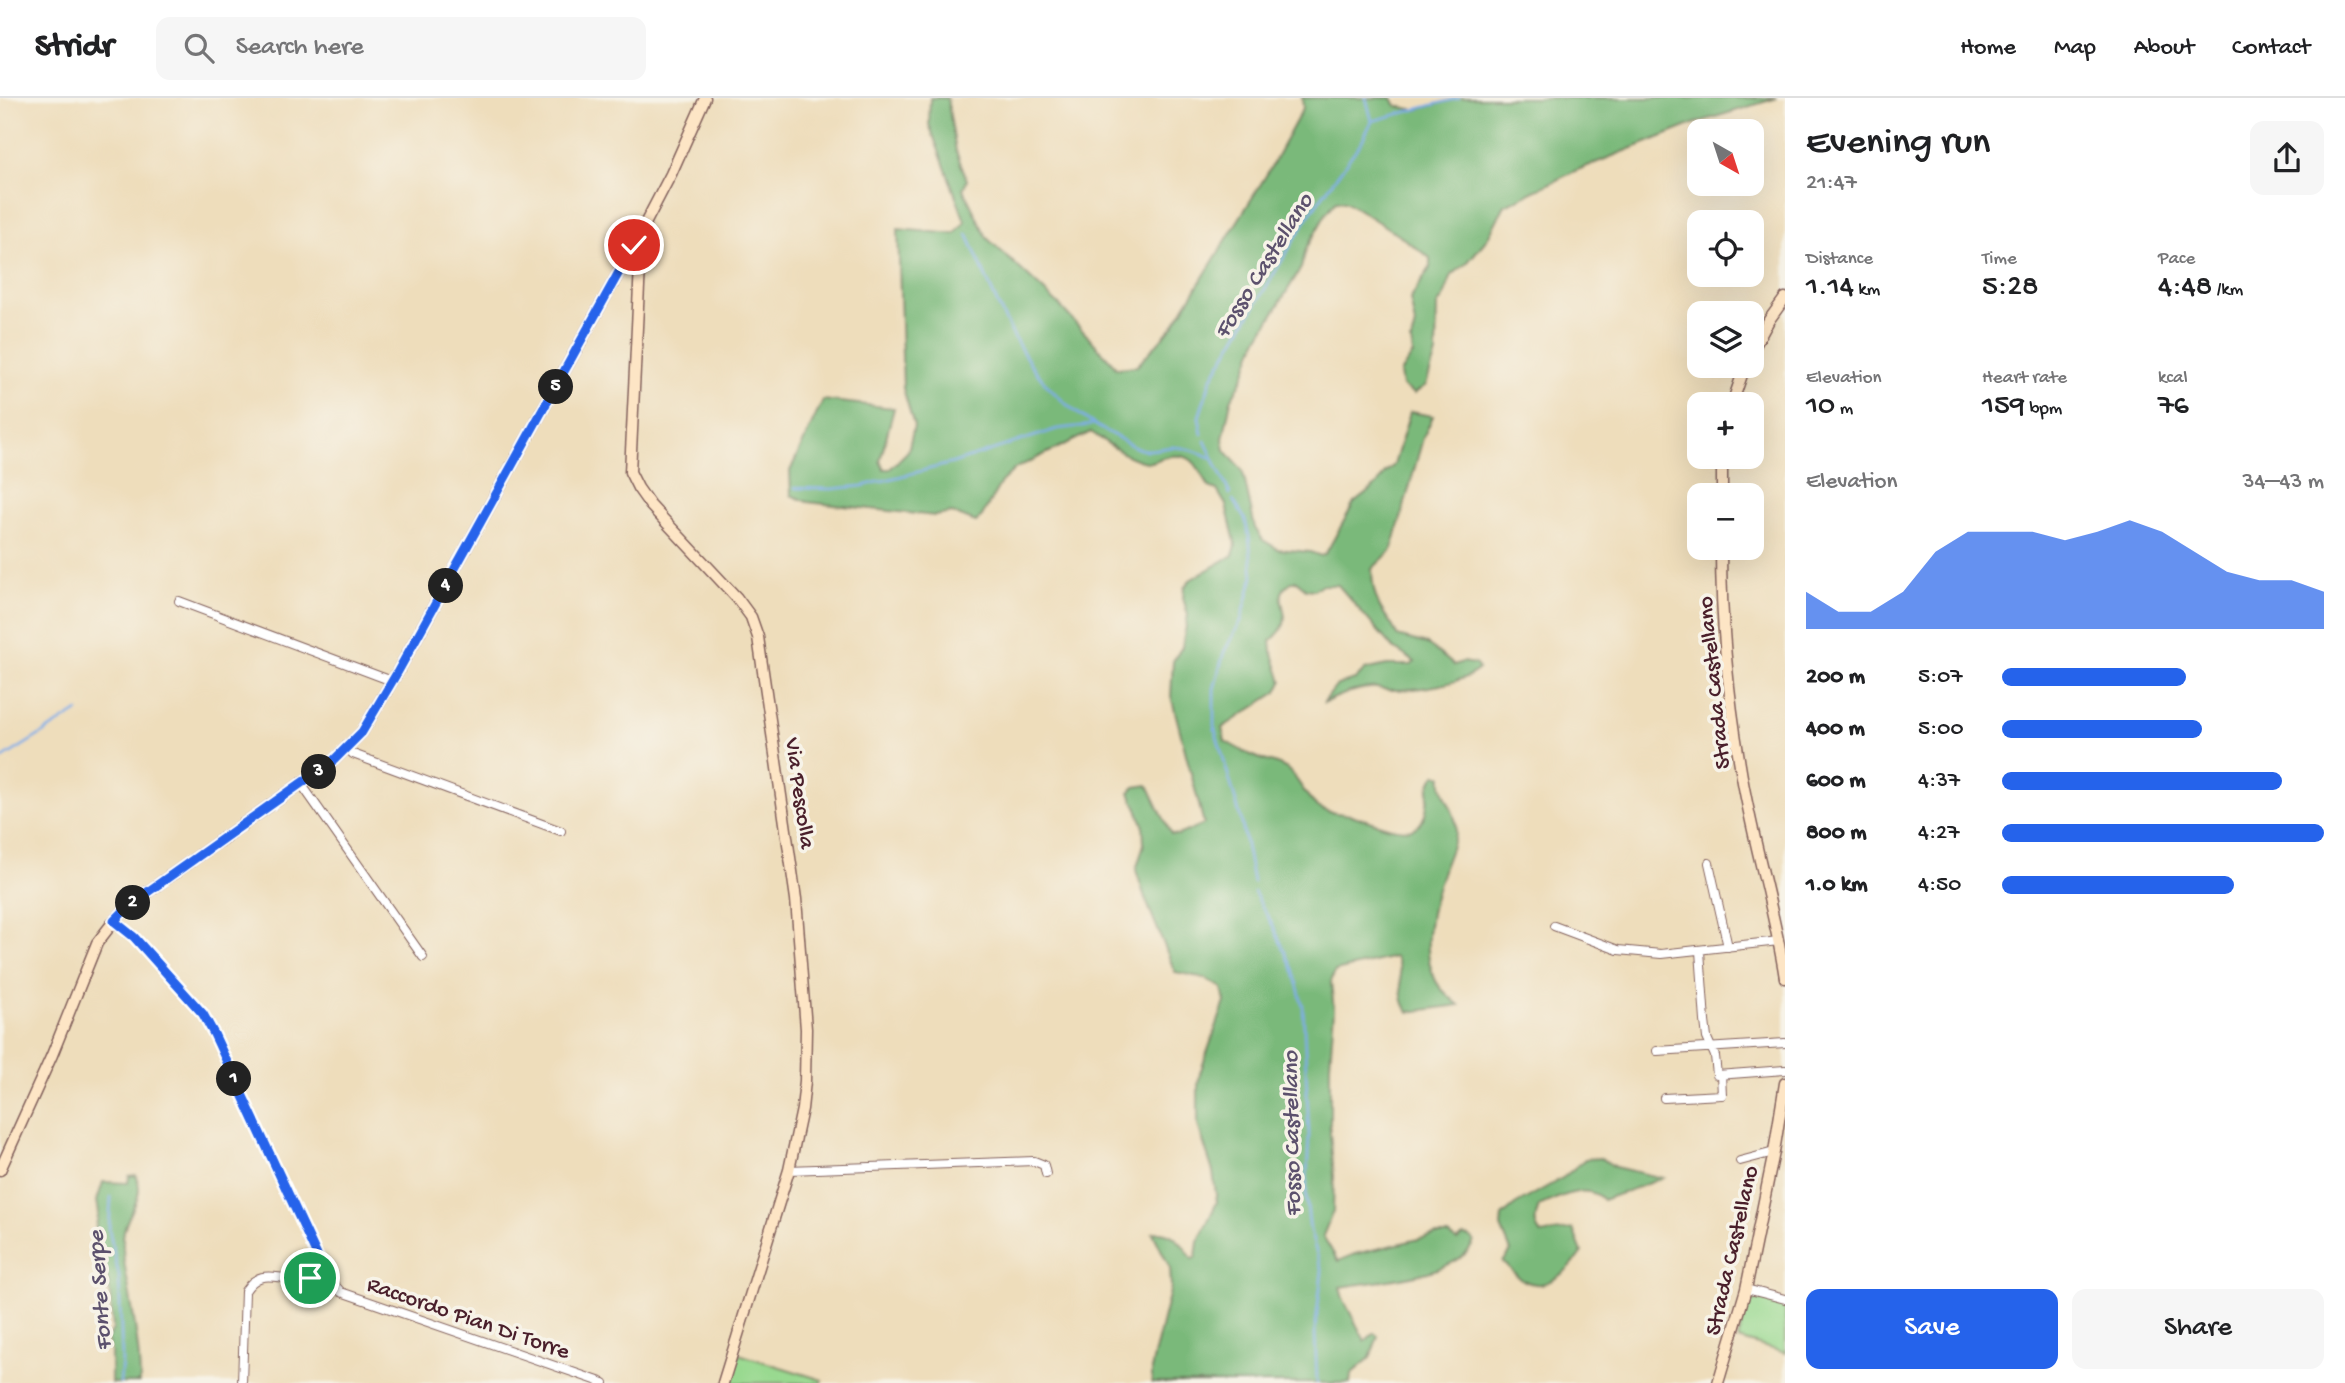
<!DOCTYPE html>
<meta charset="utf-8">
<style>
body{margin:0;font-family:"Gochi Hand",sans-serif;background:#f6f6f6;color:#202124;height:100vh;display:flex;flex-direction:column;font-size:26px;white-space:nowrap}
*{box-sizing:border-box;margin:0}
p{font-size:23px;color:#757577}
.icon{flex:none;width:38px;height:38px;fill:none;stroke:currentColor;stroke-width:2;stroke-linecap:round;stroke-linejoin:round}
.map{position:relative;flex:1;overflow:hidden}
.drawer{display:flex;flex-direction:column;background:#fff;width:560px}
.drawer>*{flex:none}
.needle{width:46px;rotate:141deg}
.buttons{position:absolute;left:1687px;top:21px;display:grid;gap:14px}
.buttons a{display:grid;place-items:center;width:77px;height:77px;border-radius:14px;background:#fff;box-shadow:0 7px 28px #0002;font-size:35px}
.pin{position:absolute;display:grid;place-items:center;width:60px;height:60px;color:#fff;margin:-30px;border:4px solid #fff;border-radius:50%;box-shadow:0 2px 7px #0007}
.km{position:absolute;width:35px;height:35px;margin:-18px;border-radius:50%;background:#222;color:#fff;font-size:19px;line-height:35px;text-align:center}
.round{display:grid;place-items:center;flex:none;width:74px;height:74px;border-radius:14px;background:#f6f6f6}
.head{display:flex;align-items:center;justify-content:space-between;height:119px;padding:0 21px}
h1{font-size:38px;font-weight:600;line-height:52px}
.metrics{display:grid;grid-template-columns:repeat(3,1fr);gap:10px;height:119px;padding:7px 21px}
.metrics div{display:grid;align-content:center}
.metrics b{font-size:30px;font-weight:600}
.metrics small{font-size:19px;font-weight:400}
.metrics p{font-size:19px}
.chart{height:196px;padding:14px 21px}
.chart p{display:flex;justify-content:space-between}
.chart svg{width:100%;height:126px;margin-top:7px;fill:#2563eb;opacity:.7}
.action{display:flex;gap:14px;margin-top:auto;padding:14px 21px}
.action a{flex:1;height:80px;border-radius:14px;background:#2563eb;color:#fff;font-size:28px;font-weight:600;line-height:80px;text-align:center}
.action a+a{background:#f6f6f6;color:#202124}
ul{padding:0 21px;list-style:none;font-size:23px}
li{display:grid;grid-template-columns:112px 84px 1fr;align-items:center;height:52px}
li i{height:18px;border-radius:9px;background:#2563eb}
header{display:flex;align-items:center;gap:42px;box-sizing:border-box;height:98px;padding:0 35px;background:#fff;border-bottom:2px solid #e0e0e0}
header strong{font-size:33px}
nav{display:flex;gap:38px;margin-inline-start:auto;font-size:24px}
.search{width:490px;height:63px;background:#f6f6f6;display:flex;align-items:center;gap:18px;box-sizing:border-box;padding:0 24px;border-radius:14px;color:#757577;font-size:26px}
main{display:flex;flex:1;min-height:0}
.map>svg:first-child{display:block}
</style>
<header>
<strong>Stridr</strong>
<div class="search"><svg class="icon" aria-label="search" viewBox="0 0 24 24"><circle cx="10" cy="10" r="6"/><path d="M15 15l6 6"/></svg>Search here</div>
<nav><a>Home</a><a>Map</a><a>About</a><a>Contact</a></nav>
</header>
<main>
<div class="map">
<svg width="1785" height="1285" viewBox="0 0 1785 1285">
<rect width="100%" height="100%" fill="#f7f3e8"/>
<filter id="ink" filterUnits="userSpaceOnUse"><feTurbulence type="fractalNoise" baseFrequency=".0143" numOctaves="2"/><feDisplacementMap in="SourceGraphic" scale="14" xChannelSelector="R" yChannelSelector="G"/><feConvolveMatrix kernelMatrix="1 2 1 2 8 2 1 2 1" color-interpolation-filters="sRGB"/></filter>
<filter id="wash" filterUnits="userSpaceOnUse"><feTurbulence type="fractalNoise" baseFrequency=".00686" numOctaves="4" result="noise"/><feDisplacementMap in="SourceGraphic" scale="28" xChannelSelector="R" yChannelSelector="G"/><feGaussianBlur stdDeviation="1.57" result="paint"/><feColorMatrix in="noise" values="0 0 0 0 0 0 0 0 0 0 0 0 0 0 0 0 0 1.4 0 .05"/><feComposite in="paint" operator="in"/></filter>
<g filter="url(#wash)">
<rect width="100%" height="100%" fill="#edb"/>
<!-- green -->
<path fill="#99d990" stroke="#727c5e" stroke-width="2" d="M 1761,1201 L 1785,1207 L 1785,1255 L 1738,1241 L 1748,1205 Z
M 739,1256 L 822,1282 L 821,1285 L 731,1285 Z"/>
<!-- forest -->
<path fill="#7ab97a" stroke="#626c52" stroke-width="2" d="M 930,0 L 947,0 L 956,53 L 967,82 L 963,91 L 987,140 L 1059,207 L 1117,270 L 1137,268 L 1173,228 L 1270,71 L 1303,10 L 1302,0 L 1392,0 L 1396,8 L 1416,12 L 1459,0 L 1777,0 L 1696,25 L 1575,73 L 1505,107 L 1487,141 L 1467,165 L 1452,177 L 1444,198 L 1437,208 L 1436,256 L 1426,287 L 1414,296 L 1402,288 L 1400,275 L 1413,256 L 1411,243 L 1415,227 L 1410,201 L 1430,170 L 1430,160 L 1397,136 L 1345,103 L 1336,103 L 1326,116 L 1306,151 L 1301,170 L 1256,244 L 1243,280 L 1231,302 L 1223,341 L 1225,352 L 1242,372 L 1244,379 L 1255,430 L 1263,442 L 1278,451 L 1310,454 L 1321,458 L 1326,455 L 1354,405 L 1377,387 L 1385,375 L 1394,367 L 1410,314 L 1433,318 L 1423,340 L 1392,452 L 1372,471 C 1372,483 1374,496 1379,507 C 1384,518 1393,525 1397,538 L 1427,546 L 1454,567 L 1462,564 L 1475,566 L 1479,571 C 1461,587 1416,592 1391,592 C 1384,592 1377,589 1370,590 C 1354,591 1337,599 1323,605 L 1337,587 L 1355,582 L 1365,572 L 1387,567 L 1411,567 L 1415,564 L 1392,549 L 1338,487 L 1321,487 L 1314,492 L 1306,491 L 1295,482 C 1268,497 1291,509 1283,529 C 1281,534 1274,539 1271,543 L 1272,553 L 1282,584 L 1277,594 L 1222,630 L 1225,643 C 1235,649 1247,656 1258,660 C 1268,664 1279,665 1288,672 C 1300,682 1306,701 1318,709 C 1330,717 1341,714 1354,718 C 1369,722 1408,741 1420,726 C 1432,711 1423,690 1436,676 L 1442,678 C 1439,697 1457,712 1456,730 C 1455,744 1448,758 1443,772 C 1432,804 1419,851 1436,883 C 1441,893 1451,900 1459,907 L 1409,914 C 1396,900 1405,875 1395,859 L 1335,873 L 1331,884 L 1334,912 L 1330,967 L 1330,1035 L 1334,1078 L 1333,1113 L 1323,1138 L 1338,1163 L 1355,1156 L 1436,1137 L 1449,1137 L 1457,1143 L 1463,1138 L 1470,1139 L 1474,1143 C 1462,1179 1373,1183 1340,1189 L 1343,1201 L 1365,1243 L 1374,1235 L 1378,1238 L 1370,1260 L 1351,1276 L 1350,1285 L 1152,1285 L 1152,1266 L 1171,1189 L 1170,1170 L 1153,1135 C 1171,1130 1184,1147 1192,1161 L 1196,1159 L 1198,1144 L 1217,1104 L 1213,1074 L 1198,1027 L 1198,988 L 1200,975 L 1225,904 L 1222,890 L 1204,880 L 1175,874 L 1145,800 L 1136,772 L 1144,746 L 1143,726 L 1130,694 L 1135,689 L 1148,687 L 1171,736 L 1178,737 L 1204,726 L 1171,598 L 1173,563 L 1182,549 L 1188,517 L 1183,500 L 1184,490 L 1190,482 L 1233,457 L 1236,448 L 1226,407 L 1217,392 L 1209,389 C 1197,367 1193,353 1165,359 C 1160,360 1155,364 1149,364 C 1131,364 1106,344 1091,334 L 1016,370 L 1001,384 L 982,418 L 976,424 L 952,415 L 935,418 L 807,404 L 791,397 L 790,373 L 823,302 L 894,310 L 880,363 L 884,371 L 890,371 L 908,353 L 914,328 L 903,290 L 898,131 L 955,136 L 965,123 L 929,26 Z
M 1601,1060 L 1615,1069 L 1663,1080 L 1603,1102 C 1587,1083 1556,1101 1539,1108 C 1535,1120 1533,1127 1541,1136 L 1573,1131 L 1582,1154 C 1571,1170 1547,1195 1525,1183 C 1517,1180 1510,1170 1503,1164 L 1511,1153 L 1501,1129 L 1502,1118 L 1515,1107 L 1564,1079 L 1585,1061 Z
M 136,1077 C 146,1099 128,1113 124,1133 C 120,1153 128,1183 131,1204 C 136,1231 140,1257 140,1285 L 111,1285 L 111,1253 L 107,1241 L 113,1231 L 109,1187 L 95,1132 L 99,1114 L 97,1103 L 103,1084 L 128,1085 L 129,1078 Z"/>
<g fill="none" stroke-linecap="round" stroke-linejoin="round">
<!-- stream -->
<path stroke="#7eade8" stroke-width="2.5" d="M 1372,23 L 1459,0
M 967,136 C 1005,219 1024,292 1111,336 C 1120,340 1130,348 1140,351 C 1150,354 1161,350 1172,349 C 1187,349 1200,354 1213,361
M 1202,336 L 1199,319 L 1211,281 L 1311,114 L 1362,43 L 1372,23 L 1366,0
M 1205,343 L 1230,396
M 795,390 L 831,391 L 862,388 L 953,365 L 1057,331 L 1091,327
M 1233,402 L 1245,421 L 1249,438 L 1253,479 L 1241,523 L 1224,554 L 1214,591 L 1214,628 L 1241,721 L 1253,784
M 0,662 L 78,613
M 1254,794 L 1273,828 L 1293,871 L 1303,908 L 1309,1037 L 1306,1099 L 1310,1133 L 1322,1173 L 1315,1234 L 1317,1285
M 111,1099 L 109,1132 L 119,1178 L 122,1262 L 120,1285"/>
</g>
</g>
<g filter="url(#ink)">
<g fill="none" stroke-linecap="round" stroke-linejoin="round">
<!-- street casing -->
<g stroke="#83625d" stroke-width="10">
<path id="street" d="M 179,503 L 392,583
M 347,651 L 353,656 L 561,733
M 302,687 L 423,859
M 1709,765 L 1728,849
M 114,823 L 134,839 L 203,916 L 214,936 L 324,1175 L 341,1194 L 604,1285
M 1554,828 L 1618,852 L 1661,856 L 1779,843
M 1700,853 L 1705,923 L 1707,940 L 1715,958 L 1717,977 L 1785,972
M 1657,953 L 1785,945
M 1664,1000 L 1722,997 L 1721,977
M 1740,1063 L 1774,1054
M 789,1072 L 1034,1063 L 1044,1067 L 1046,1076
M 1746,1191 L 1785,1201
M 242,1285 L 245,1193 C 260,1170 275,1181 296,1181 C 306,1180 314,1178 324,1175"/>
</g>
<!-- secondary casing -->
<g stroke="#83625d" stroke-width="13">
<path id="secondary" d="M 634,147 L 640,167 L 630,374 L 638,390 L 650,407 L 737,500 L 751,519 L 758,539 L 796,801 L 806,931 L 805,983 L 802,1011 L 789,1072 L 723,1285
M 1752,253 L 1769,222 L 1785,200
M 1732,306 L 1745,268
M 1722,397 L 1722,359
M 1721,450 C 1721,522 1728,596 1740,667 C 1751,738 1774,808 1785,880
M 0,1072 L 52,957 L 97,845 L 114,823 L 132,805 L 334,662 L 362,634 L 397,575 L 634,147 L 671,76 L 705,0
M 1718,1285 L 1746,1191 L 1774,1054 L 1785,985"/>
</g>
<!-- street -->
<use href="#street" stroke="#fff" stroke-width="8"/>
<!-- secondary -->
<use href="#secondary" stroke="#fde5c5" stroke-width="10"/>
</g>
</g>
<g fill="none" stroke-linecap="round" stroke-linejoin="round" filter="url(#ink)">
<!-- route casing -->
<g stroke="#fff" stroke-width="14">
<path id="route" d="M 310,1180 L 324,1175 L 320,1164 L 214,936 L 203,916 L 134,839 L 114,823 L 132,805 L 334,662 L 362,634 L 397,575 L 634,147"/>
</g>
<!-- route -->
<use href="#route" stroke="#2563eb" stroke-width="9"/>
</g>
<g text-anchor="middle" stroke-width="7" stroke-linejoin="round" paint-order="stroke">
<!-- street labels -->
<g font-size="23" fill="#4a1f2b" stroke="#f7f3e8">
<text transform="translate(1712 585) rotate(-96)" y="8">Strada Castellano</text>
<text transform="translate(802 695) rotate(82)" y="8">Via Pescolla</text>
<text transform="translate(1730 1152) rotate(-77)" y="8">Strada Castellano</text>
<text transform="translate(469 1218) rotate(19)" y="8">Raccordo Pian Di Torre</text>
</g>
<!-- water labels -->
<g font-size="24" font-style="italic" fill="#5c516d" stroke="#f7f3e8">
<text transform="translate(1262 167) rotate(-58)" y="8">Fosso Castellano</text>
<text transform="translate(1290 1036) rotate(-91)" y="8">Fosso Castellano</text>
<text transform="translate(98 1193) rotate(-94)" y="8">Fonte Serpe</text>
</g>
</g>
</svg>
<div class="buttons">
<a><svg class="needle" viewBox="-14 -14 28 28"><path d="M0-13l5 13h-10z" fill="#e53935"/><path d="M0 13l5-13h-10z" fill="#757577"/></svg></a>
<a><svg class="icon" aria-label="locate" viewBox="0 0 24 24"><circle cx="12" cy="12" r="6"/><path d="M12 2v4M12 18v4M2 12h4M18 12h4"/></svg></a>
<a><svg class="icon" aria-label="layers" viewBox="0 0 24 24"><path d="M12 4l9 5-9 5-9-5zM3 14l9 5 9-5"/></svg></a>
<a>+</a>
<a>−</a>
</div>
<div class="pin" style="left:310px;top:1180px;background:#1e9e55"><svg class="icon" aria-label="arrive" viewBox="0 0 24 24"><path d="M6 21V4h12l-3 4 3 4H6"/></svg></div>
<div class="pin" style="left:634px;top:147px;background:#d93025"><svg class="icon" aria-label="check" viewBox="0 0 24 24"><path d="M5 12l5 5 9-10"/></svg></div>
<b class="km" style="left:234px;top:981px">1</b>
<b class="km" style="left:133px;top:805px">2</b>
<b class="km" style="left:319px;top:674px">3</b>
<b class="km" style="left:446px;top:488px">4</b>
<b class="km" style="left:556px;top:289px">5</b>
</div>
<section class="drawer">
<div class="head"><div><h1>Evening run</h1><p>21:47</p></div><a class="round"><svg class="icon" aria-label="share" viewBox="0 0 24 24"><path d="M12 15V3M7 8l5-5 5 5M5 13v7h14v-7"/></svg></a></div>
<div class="metrics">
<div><p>Distance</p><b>1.14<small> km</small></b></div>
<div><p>Time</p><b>5:28</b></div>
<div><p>Pace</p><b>4:48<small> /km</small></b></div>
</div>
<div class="metrics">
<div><p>Elevation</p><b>10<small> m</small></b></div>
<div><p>Heart rate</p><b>159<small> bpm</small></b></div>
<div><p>kcal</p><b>76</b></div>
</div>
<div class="chart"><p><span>Elevation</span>34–43 m</p>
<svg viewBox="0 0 160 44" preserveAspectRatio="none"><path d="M0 44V31L10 38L20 38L30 31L40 17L50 10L60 10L70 10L80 13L90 10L100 6L110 10L120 17L130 24L140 27L150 27L160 31V44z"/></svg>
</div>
<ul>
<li><b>200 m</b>5:07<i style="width:57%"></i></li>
<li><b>400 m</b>5:00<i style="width:62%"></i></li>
<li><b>600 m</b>4:37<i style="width:87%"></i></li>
<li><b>800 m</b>4:27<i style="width:100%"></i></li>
<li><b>1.0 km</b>4:50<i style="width:72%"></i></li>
</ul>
<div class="action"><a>Save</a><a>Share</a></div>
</section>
</main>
